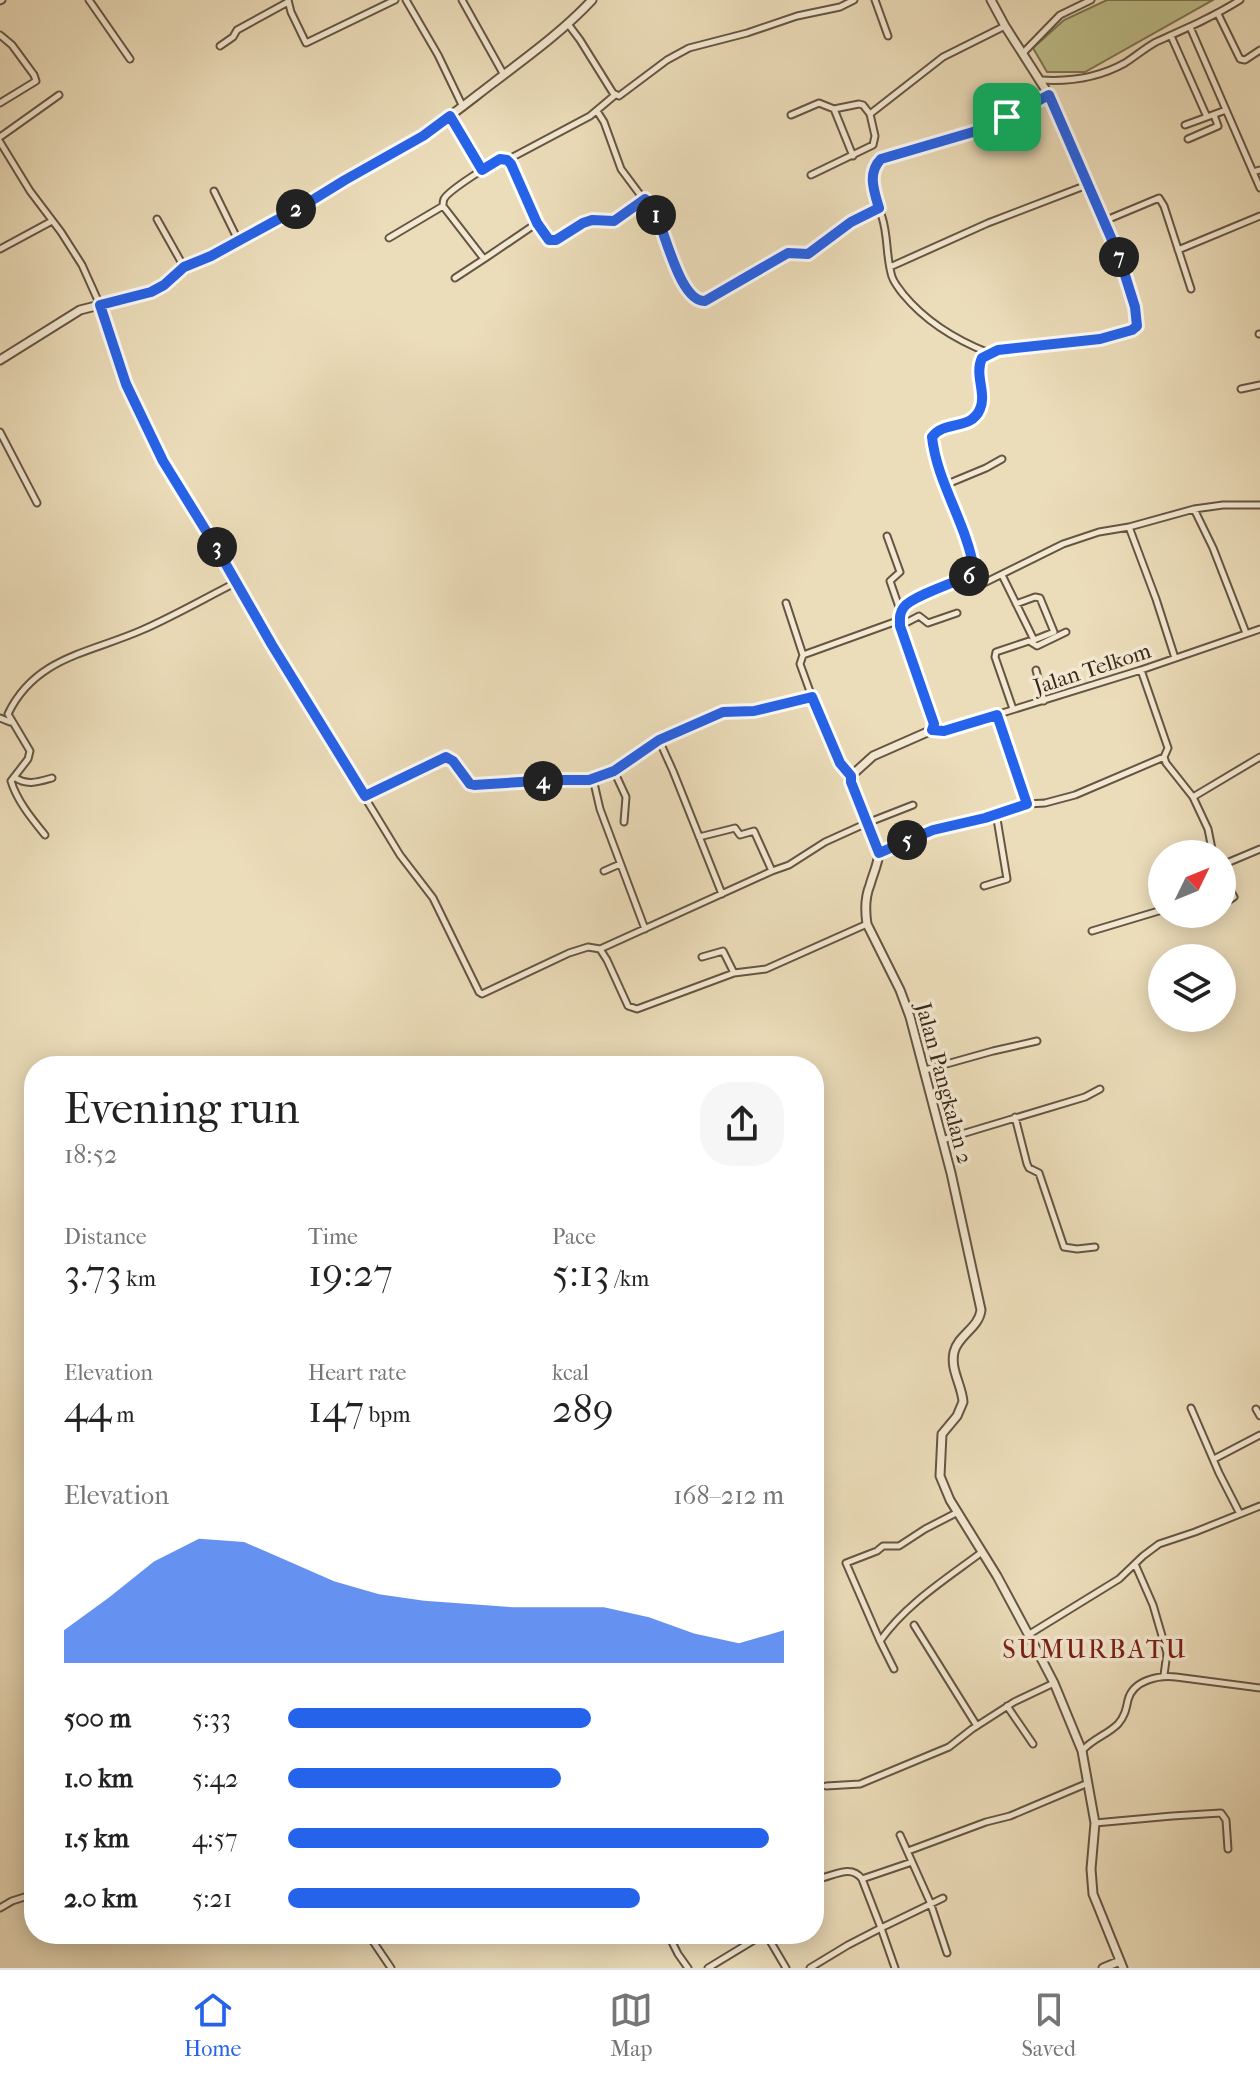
<!DOCTYPE html>
<meta charset="utf-8">
<style>
body{margin:0;font-family:"IM FELL French Canon",serif;background:#f6f6f6;color:#222;height:100vh;display:flex;flex-direction:column;font-size:30px;white-space:nowrap}
*{box-sizing:border-box;margin:0}
p{font-size:26px;color:#767676}
.icon{flex:none;width:44px;height:44px;fill:none;stroke:currentColor;stroke-width:2;stroke-linecap:round;stroke-linejoin:round}
.map{position:relative;flex:1;overflow:hidden}
.drawer{position:absolute;left:24px;top:1056px;width:800px;height:888px;display:flex;flex-direction:column;background:#fff;border-radius:32px;box-shadow:0 4px 20px #0003}
.drawer>*{flex:none}
.needle{width:52px;rotate:47deg}
.controls{position:absolute;left:1148px;top:840px;display:grid;gap:16px}
.controls a{display:grid;place-items:center;width:88px;height:88px;border-radius:50%;background:#fff;box-shadow:0 4px 20px #0003;font-size:40px}
.pin{position:absolute;display:grid;place-items:center;width:68px;height:68px;color:#fff;margin:-34px;border-radius:16px;box-shadow:0 4px 12px #0006}
.km{position:absolute;width:40px;height:40px;margin:-20px;border-radius:50%;background:#222;color:#fff;font-size:22px;line-height:40px;text-align:center}
.round{display:grid;place-items:center;flex:none;width:84px;height:84px;border-radius:32px;background:#f6f6f6}
.summary{display:flex;align-items:center;justify-content:space-between;height:136px;padding:0 40px}
h1{font-size:44px;font-weight:600;line-height:60px}
.stats{display:grid;grid-template-columns:repeat(3,1fr);gap:12px;height:136px;padding:8px 40px}
.stats div{display:grid;align-content:center}
.stats b{font-size:40px;font-weight:600}
.stats small{font-size:22px;font-weight:400}
.stats p{font-size:22px}
.chart{height:224px;padding:16px 40px}
.chart p{display:flex;justify-content:space-between}
.chart svg{width:100%;height:144px;margin-top:8px;fill:#2563eb;opacity:.7}
ul{padding:0 40px;list-style:none;font-size:26px}
li{display:grid;grid-template-columns:128px 96px 1fr;align-items:center;height:60px}
li i{height:20px;border-radius:10px;background:#2563eb}
.menu{display:flex;justify-content:space-around;align-items:center;height:112px;border-top:2px solid #e0e0e0;background:#fff;font-size:22px;color:#767676}
.menu a{display:grid;justify-items:center;gap:4px}
.menu .active{color:#2563eb}
.map>svg:first-child{display:block}
</style>
<div class="map">
<svg width="1260" height="1968" viewBox="0 0 1260 1968">
<rect width="100%" height="100%" fill="#ecddba"/>
<filter id="stains"><feTurbulence type="fractalNoise" baseFrequency=".0025" numOctaves="4"/><feColorMatrix values="0 0 0 0 .2 0 0 0 0 .09 0 0 0 0 .02 0 0 0 .5 -.17"/></filter>
<radialGradient id="worn" r=".72"><stop offset=".6" stop-color="#630" stop-opacity="0"/><stop offset="1" stop-color="#630" stop-opacity=".3"/></radialGradient>
<!-- green -->
<path fill="#bebf8b" stroke="#7c7453" stroke-width="2" d="M 1107,0 L 1213,0 L 1085,72 L 1047,72 L 1033,48 L 1064,20 Z"/>
<g fill="none" stroke-linecap="round" stroke-linejoin="round">
<!-- minor casing -->
<g stroke="#665543" stroke-width="9">
<path id="minor" d="M 89,0 L 130,59
M 288,0 L 291,12 L 306,43 L 395,0
M 406,0 L 438,55 L 463,107
M 462,0 L 504,75
M 875,0 L 888,36
M 0,1 L 2,0
M 1218,14 L 1240,59 L 1245,60 L 1260,50
M 568,24 L 580,40 L 613,93 L 619,96 L 667,60 L 689,48 L 747,33 L 797,16 L 840,7 L 854,0
M 1190,27 L 1253,172
M 0,35 L 12,45 L 34,75 L 36,81 L 0,103
M 1171,36 L 1207,117 L 1226,110
M 220,46 L 233,37 L 237,30 L 288,2
M 1023,53 L 1060,15 L 1091,0
M 1041,80 C 1071,82 1098,78 1125,63 C 1136,56 1145,48 1156,42 C 1185,29 1213,17 1240,0
M 834,109 L 853,156
M 597,111 L 604,122 L 621,169 L 656,216 L 671,260 L 694,298 L 698,301 L 705,301 L 788,253 L 808,254 L 848,225 L 879,208
M 791,115 L 819,103 L 834,109 L 859,104 L 863,105 L 870,114
M 450,116 L 482,170
M 1185,125 L 1207,117
M 0,137 L 59,95
M 1188,139 L 1218,126 L 1214,115
M 0,142 L 30,191 L 61,232 L 82,265 L 100,305 L 126,384 L 163,461 L 216,547 L 272,645 L 400,855 L 433,898 L 479,992 L 482,994 L 569,953 L 588,947 L 600,949 L 607,960 L 628,1006 L 637,1009 L 734,973
M 507,160 L 590,116 L 615,95
M 1260,170 L 1253,172 L 1260,188
M 811,175 L 873,145 L 875,136 L 870,114 L 943,57 L 1005,26
M 214,191 L 238,240
M 443,206 C 443,204 443,201 444,199 C 448,191 495,160 504,159 L 511,164 L 543,232 L 546,238 L 551,241 L 583,223 L 592,220 L 614,221 L 645,199
M 157,219 L 184,267
M 1104,221 L 1159,198 L 1164,206 L 1191,289
M 389,238 L 443,206 L 484,259 L 455,278
M 0,249 L 52,221
M 1178,250 L 1260,216
M 484,259 L 537,223
M 890,267 L 988,223 L 1087,185
M 1259,334 L 1260,334
M 989,353 C 956,340 926,322 903,294 C 898,287 892,281 891,273 C 886,254 888,235 882,217 C 876,199 864,174 881,159 L 973,132 L 1007,117 L 1049,95
M 1241,389 L 1260,385
M 0,432 L 37,503
M 945,485 L 986,468 L 1002,459
M 1194,509 L 1213,548 L 1246,633
M 1129,527 L 1156,599 L 1175,658
M 887,536 L 900,572 L 890,581 L 899,607 L 903,609
M 1002,575 L 1034,640 L 1054,632 L 1040,598 L 1035,597 L 1016,604
M 969,576 L 980,585 L 1063,544 L 1099,532 L 1129,527 L 1194,509 L 1223,505 L 1260,505
M 786,603 L 803,655 L 800,664 L 812,697 L 840,763 L 851,776
M 900,626 L 919,616 L 928,623 L 957,613
M 803,655 L 900,620
M 1036,670 L 1044,701
M 1141,670 L 1168,748 L 1164,757 L 1166,763 L 1193,797 L 1260,757
M 1013,709 L 995,657 L 996,652 L 1029,641 L 1037,646 L 1066,632
M 997,715 L 1027,804
M 0,718 L 10,722
M 932,730 L 944,731 L 1141,670 L 1260,629
M 659,740 L 673,771 L 722,894
M 614,771 L 626,797 L 624,822
M 14,777 C 27,786 38,782 52,778
M 594,783 L 600,809 L 645,929
M 365,796 L 446,757 L 453,761 L 470,784 L 474,785 L 553,780 L 589,780 L 614,771 L 659,740 L 723,712 L 754,711 L 812,697
M 1193,797 L 1208,829 L 1213,854
M 45,835 C 32,819 17,801 11,781 L 28,759 L 30,751 L 8,714 C 35,657 90,653 142,630 C 174,616 205,598 237,582
M 699,837 L 735,828 L 740,835 L 754,831 L 772,871
M 879,853 L 933,830 L 985,818 L 1027,804 L 1045,803 L 1075,795 L 1164,757
M 1222,865 L 1260,849
M 604,871 L 620,864
M 984,886 L 1007,879 L 996,813
M 1222,905 L 1234,897 L 1225,881
M 1201,917 L 1206,914
M 1092,931 L 1162,910
M 600,949 L 772,871 L 789,865 L 825,842 L 867,823 L 913,805
M 702,957 L 723,951 L 734,973 L 766,969 L 867,924
M 925,1070 L 993,1051 L 1037,1041
M 1015,1117 L 1027,1164 L 1029,1168 L 1039,1173 L 1064,1247 L 1077,1249 L 1095,1247
M 942,1140 L 1085,1097 L 1100,1089
M 1191,1408 L 1219,1473 L 1240,1514
M 1256,1409 L 1260,1416
M 1214,1459 L 1260,1435
M 1135,1564 L 1153,1605 L 1167,1653 L 1164,1675
M 914,1625 L 977,1726
M 1028,1635 L 1119,1579 L 1143,1556 L 1159,1544 L 1195,1532 L 1260,1506
M 880,1641 C 906,1604 946,1579 982,1552
M 894,1669 L 880,1641 L 846,1563 L 877,1551 L 883,1546 L 899,1546 L 925,1529 L 958,1512
M 1007,1706 L 1033,1744
M 1082,1751 C 1092,1739 1107,1735 1118,1724 C 1125,1716 1126,1709 1128,1700 C 1133,1680 1159,1675 1176,1677 L 1260,1688
M 826,1786 L 860,1784 L 949,1747 L 972,1729 L 1014,1702 L 1054,1683
M 1095,1823 L 1172,1816 L 1221,1813 L 1226,1820 L 1228,1849
M 900,1835 L 930,1902 L 947,1953
M 908,1851 L 986,1822 L 1010,1816 L 1088,1783
M 862,1879 L 912,1862
M 0,1908 L 12,1901 L 34,1894
M 368,1934 L 391,1968
M 668,1934 L 678,1954 L 688,1968
M 766,1934 L 786,1968
M 708,1968 L 764,1934
M 810,1968 L 848,1945 L 881,1928 L 862,1879 C 852,1865 837,1874 822,1878
M 895,1968 L 881,1928 L 943,1898"/>
</g>
<!-- tertiary casing -->
<g stroke="#665543" stroke-width="11">
<path id="tertiary" d="M 991,0 L 1005,26 L 1049,95 L 1119,256 L 1135,307 L 1137,326 L 1132,330 L 1100,339 L 1010,349 L 986,355 C 970,370 988,390 981,408 C 971,433 945,418 934,434 C 926,445 971,547 974,570 L 969,576 L 910,601 L 901,611 L 900,626 L 934,724 L 932,730 L 873,756 L 851,776 L 851,779 L 879,853 C 878,864 873,874 870,885 C 865,897 865,911 867,924 L 900,990 L 910,1017 L 951,1173 L 981,1310 C 979,1328 958,1335 954,1352 C 950,1370 962,1385 963,1402 L 957,1416 L 942,1434 L 940,1476 L 950,1500 L 997,1576 L 1042,1660 L 1054,1683 L 1082,1751 L 1095,1823 L 1091,1869 L 1093,1894 L 1123,1968
M 0,360 L 80,310 L 151,292 L 164,285 L 184,267 L 211,256 L 403,148 C 435,129 463,106 493,83 C 527,57 562,32 592,0
M 1103,1968 L 1120,1961"/>
</g>
<!-- minor -->
<use href="#minor" stroke="#f3e9d2" stroke-width="5"/>
<!-- tertiary -->
<use href="#tertiary" stroke="#f3e9d2" stroke-width="7"/>
</g>
<g fill="none" stroke-linecap="round" stroke-linejoin="round">
<!-- route casing -->
<g stroke="#fff" stroke-width="16">
<path id="route" d="M 1049,95 L 1119,256 L 1135,307 L 1137,326 L 1132,330 L 1100,339 L 998,350 L 982,358 C 974,375 987,393 980,409 C 971,431 944,420 932,437 C 937,483 967,524 974,570 L 969,576 C 955,582 911,597 904,607 C 899,613 900,619 900,626 L 934,724 L 932,730 L 944,731 L 997,715 L 1027,804 L 985,818 L 933,830 L 879,853 L 851,782 L 851,776 L 840,763 L 812,697 L 754,711 L 723,712 L 659,740 L 614,771 L 589,780 L 553,780 L 474,785 L 470,784 L 453,761 L 446,757 L 365,796 L 272,645 L 216,547 L 163,461 L 126,384 L 100,305 L 151,292 L 164,285 L 184,267 L 211,256 L 306,204 L 345,180 L 423,136 L 450,116 L 482,170 L 500,159 L 507,160 L 511,164 L 537,223 L 549,240 L 556,240 L 583,223 L 592,220 L 614,221 L 645,199 C 649,205 653,210 656,215 C 666,234 680,302 705,301 L 788,253 L 808,254 L 851,222 L 879,208 C 874,191 867,173 881,159 L 973,132 L 1007,117 Z"/>
</g>
<!-- route -->
<use href="#route" stroke="#2563eb" stroke-width="10"/>
</g>
<g text-anchor="middle" stroke-width="7" stroke-linejoin="round" paint-order="stroke">
<!-- street labels -->
<g font-size="22" fill="#39281b" stroke="#f3e9d2">
<text transform="translate(1092 668) rotate(-18)" y="8">Jalan Telkom</text>
<text transform="translate(945 1083) rotate(75)" y="8">Jalan Pangkalan 2</text>
</g>
<!-- quarter labels -->
<g font-size="26" letter-spacing="2" fill="#7a1f14" stroke="#f3e9d2">
<text x="1095" y="1658">SUMURBATU</text>
</g>
</g>
<rect width="100%" height="100%" filter="url(#stains)"/>
<rect width="100%" height="100%" fill="url(#worn)"/>
</svg>
<div class="controls">
<a><svg class="needle" viewBox="-14 -14 28 28"><path d="M0-13l5 13h-10z" fill="#e53935"/><path d="M0 13l5-13h-10z" fill="#767676"/></svg></a>
<a><svg class="icon" aria-label="layers" viewBox="0 0 24 24"><path d="M12 4l9 5-9 5-9-5zM3 14l9 5 9-5"/></svg></a>
</div>
<div class="pin" style="left:1007px;top:117px;background:#1e9e55"><svg class="icon" aria-label="arrive" viewBox="0 0 24 24"><path d="M6 21V4h12l-3 4 3 4H6"/></svg></div>
<b class="km" style="left:656px;top:215px">1</b>
<b class="km" style="left:296px;top:209px">2</b>
<b class="km" style="left:217px;top:547px">3</b>
<b class="km" style="left:543px;top:781px">4</b>
<b class="km" style="left:907px;top:840px">5</b>
<b class="km" style="left:969px;top:576px">6</b>
<b class="km" style="left:1119px;top:257px">7</b>
<section class="drawer">
<div class="summary"><div><h1>Evening run</h1><p>18:52</p></div><a class="round"><svg class="icon" aria-label="share" viewBox="0 0 24 24"><path d="M12 15V3M7 8l5-5 5 5M5 13v7h14v-7"/></svg></a></div>
<div class="stats">
<div><p>Distance</p><b>3.73<small> km</small></b></div>
<div><p>Time</p><b>19:27</b></div>
<div><p>Pace</p><b>5:13<small> /km</small></b></div>
</div>
<div class="stats">
<div><p>Elevation</p><b>44<small> m</small></b></div>
<div><p>Heart rate</p><b>147<small> bpm</small></b></div>
<div><p>kcal</p><b>289</b></div>
</div>
<div class="chart"><p><span>Elevation</span>168–212 m</p>
<svg viewBox="0 0 160 44" preserveAspectRatio="none"><path d="M0 44V34L10 24L20 13L30 6L40 7L50 13L60 19L70 23L80 25L90 26L100 27L110 27L120 27L130 30L140 35L150 38L160 34V44z"/></svg>
</div>
<ul>
<li><b>500 m</b>5:33<i style="width:61%"></i></li>
<li><b>1.0 km</b>5:42<i style="width:55%"></i></li>
<li><b>1.5 km</b>4:57<i style="width:97%"></i></li>
<li><b>2.0 km</b>5:21<i style="width:71%"></i></li>
</ul>
</section>
</div>
<nav class="menu">
<a class="active"><svg class="icon" aria-label="home" viewBox="0 0 24 24"><path d="M3 11l9-7 9 7M6 9v11h12V9"/></svg>Home</a>
<a><svg class="icon" aria-label="map" viewBox="0 0 24 24"><path d="M3 6l6-2 6 2 6-2v14l-6 2-6-2-6 2zM9 4v14M15 6v14"/></svg>Map</a>
<a><svg class="icon" aria-label="saved" viewBox="0 0 24 24"><path d="M7 4h10v16l-5-4-5 4z"/></svg>Saved</a>
</nav>
